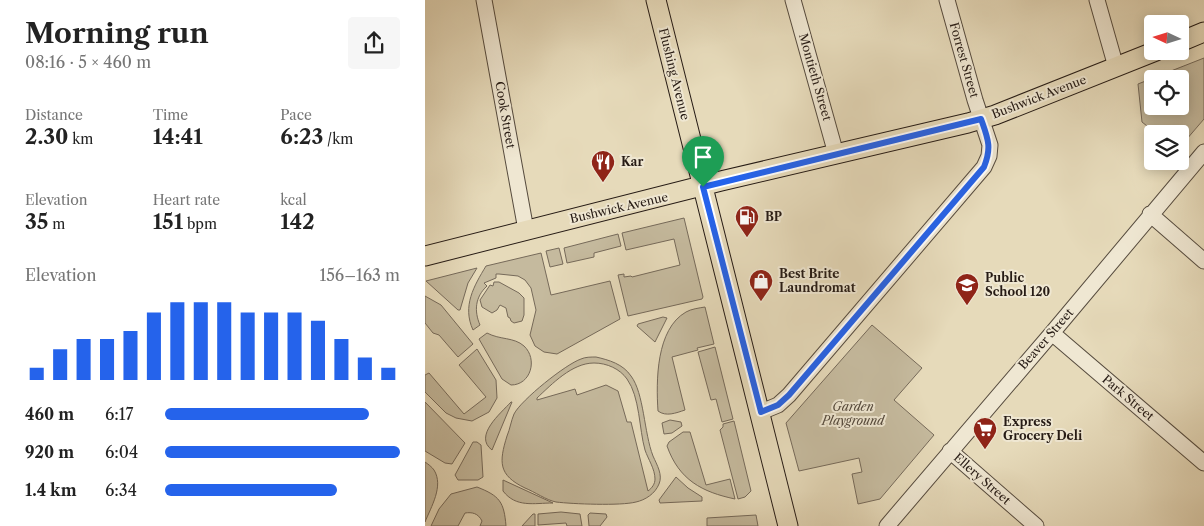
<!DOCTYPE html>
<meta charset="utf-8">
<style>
body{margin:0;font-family:"Libre Caslon Text",serif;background:#f6f6f6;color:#222;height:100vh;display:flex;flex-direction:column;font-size:19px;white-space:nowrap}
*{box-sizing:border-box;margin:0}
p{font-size:16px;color:#767676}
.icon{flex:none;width:28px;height:28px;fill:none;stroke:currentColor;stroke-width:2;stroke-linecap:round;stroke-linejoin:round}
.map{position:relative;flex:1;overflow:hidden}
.drawer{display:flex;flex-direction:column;background:#fff;width:425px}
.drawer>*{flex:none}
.needle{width:32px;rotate:274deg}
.buttons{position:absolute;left:719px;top:15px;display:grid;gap:10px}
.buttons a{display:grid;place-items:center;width:45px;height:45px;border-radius:5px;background:#fff;box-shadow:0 2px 12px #0003;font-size:25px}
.pin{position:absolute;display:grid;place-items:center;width:42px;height:42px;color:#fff;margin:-51px -21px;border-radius:50% 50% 50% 0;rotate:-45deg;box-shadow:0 0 5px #0007}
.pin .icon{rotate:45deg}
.round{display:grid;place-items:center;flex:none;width:52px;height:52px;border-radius:5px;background:#f6f6f6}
.headline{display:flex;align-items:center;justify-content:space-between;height:85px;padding:0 25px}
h1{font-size:28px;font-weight:700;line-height:38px}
.stats{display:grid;grid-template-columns:repeat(3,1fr);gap:8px;height:85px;padding:5px 25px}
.stats div{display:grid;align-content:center}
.stats b{font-size:21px;font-weight:700}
.stats small{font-size:14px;font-weight:400}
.stats p{font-size:14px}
.chart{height:140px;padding:10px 25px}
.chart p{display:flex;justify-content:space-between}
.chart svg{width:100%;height:90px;margin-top:5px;stroke:#2563eb;stroke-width:6}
ul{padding:0 25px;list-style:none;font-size:16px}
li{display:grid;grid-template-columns:80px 60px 1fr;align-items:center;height:38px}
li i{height:12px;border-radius:6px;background:#2563eb}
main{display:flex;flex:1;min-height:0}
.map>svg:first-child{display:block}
</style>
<main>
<section class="drawer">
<div class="headline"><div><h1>Morning run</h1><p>08:16 · 5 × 460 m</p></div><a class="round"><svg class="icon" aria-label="share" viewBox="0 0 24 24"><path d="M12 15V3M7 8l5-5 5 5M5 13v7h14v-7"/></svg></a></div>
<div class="stats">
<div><p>Distance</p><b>2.30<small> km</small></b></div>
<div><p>Time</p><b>14:41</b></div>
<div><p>Pace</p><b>6:23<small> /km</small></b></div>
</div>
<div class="stats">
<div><p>Elevation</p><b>35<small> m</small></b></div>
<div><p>Heart rate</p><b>151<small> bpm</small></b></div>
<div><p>kcal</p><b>142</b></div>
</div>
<div class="chart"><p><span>Elevation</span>156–163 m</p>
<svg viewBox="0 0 160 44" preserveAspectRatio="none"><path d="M5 44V38M15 44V29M25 44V24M35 44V24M45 44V20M55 44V11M65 44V6M75 44V6M85 44V6M95 44V11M105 44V11M115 44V11M125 44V15M135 44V24M145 44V33M155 44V38"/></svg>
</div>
<ul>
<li><b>460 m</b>6:17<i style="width:87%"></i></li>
<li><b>920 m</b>6:04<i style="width:100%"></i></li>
<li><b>1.4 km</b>6:34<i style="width:73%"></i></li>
</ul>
</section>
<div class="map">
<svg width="779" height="526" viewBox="0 0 779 526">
<rect width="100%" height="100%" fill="#e6daba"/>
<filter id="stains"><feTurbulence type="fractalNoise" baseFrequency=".004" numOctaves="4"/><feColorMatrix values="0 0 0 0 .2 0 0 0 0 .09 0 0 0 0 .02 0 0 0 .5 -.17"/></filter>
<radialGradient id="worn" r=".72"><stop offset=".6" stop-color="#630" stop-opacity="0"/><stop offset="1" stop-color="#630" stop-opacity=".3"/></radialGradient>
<!-- green -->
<path fill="#c5ba9e" stroke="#766a5a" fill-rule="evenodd" d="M 779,58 L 779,119 L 755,147 L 755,134 L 732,134 L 717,122 L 713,84 ZM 728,79 L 755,79 L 755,106 L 728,106 Z
M 259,218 L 278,297 L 277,299 L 203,316 L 193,275 L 199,274 L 199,277 L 206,276 L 207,277 L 255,265 L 249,239 L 201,250 L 197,233 Z
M 193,234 L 196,246 L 169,253 L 169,257 L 142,263 L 139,248 Z
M 134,248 L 138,264 L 125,267 L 121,251 Z
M 116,253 L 126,295 L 185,281 L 195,319 L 132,354 L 119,352 L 110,346 L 105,335 L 111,310 L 106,288 L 100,280 L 93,276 L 74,274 L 71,274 L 71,278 L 59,283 L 62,286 C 50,297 49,311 55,325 L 48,330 C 37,306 49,286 61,266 Z
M 52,268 L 43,283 L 35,310 L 33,310 L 1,281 Z
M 69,282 L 74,282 L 94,293 L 99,298 L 99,315 L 97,321 L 89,323 L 86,321 L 85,318 L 83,317 L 81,308 L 75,305 L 72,310 L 67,313 L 57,307 L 55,300 L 65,285 L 68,286 Z
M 0,296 L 16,305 L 48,344 L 33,357 L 14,335 L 8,333 L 0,323 Z
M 280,307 L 289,344 L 272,348 L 273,350 L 247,357 L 260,410 C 251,413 241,417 233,411 C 231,381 231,329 261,312 C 266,309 274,308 280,307 Z
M 238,317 L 242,318 L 230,342 L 212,326 L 213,324 Z
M 447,325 L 497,368 L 469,400 L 509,435 L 455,499 L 433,504 L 427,474 L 437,472 L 434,458 L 374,471 L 361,423 Z
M 62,333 C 75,340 89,337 99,346 C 113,359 106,385 86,385 L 77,379 L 54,339 Z
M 290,347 L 308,419 L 297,422 L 291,399 L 286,400 L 273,352 Z
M 52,349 L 71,380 L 72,398 L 64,412 L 47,421 L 31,418 L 21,413 L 0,392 L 0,375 L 4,373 L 39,414 L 61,397 L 34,365 Z
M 171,357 C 184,360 198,364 206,376 C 219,393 219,433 228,456 C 232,465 238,475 234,484 C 230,494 220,500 211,502 C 196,506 147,504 131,502 C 121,500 110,492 100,488 C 73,475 74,462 82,436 C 85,429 86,421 89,414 C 96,400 141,364 156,359 C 160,357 166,357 171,357 ZM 169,363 C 182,363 195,369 202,379 C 215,397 214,429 220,450 C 223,459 230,469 230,479 C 230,484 227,488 223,491 L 206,422 L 202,422 L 193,391 L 181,385 L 152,395 L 150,389 L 112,400 L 112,398 C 127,384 147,363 169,363 Z
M 0,402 L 40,443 L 27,464 L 20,463 L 0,451 Z
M 86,402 L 87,402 L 67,450 C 48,436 76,413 86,402 Z
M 245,420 L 256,422 L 257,426 L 247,433 L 239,434 L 237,423 Z
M 309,421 L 326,491 L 320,497 L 313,499 L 295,430 L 298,427 L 298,424 Z
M 258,432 L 265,432 L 281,485 L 305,479 L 310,499 C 277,492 254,480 242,446 L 244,442 Z
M 48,442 L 52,442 L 56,445 L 58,477 L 53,480 L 33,480 L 30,475 Z
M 0,462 C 3,464 7,467 9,470 C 19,486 6,507 0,522 Z
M 251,477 L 263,488 L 277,497 L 277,501 L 235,503 L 234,500 Z
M 78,480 L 128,503 C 109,503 91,508 78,491 Z
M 52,487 C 75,496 79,502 81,526 L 55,526 L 57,521 C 53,513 47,512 40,513 L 33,526 L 6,526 L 14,509 L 26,494 Z
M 136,512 L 155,514 L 157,526 L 142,526 L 141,523 L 113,525 L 113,514 Z
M 165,513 L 181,514 L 182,517 L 175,526 L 164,526 L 163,515 Z
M 108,514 L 110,514 L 110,526 L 97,526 Z
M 331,515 L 333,526 L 282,526 L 282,518 Z"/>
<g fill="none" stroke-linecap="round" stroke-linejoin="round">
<!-- minor casing -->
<g stroke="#564b3e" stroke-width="17">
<path id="minor" d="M 59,0 L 101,230
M 368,0 L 411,154
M 672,0 L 691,67
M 725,214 L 779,261
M 627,333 L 779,463
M 336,412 L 353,405 L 364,395 L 559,167 L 564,156 L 565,145 L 550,100 L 522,0
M 525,451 L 611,526
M 462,526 L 627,333 L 779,152"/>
</g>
<!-- major casing -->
<g stroke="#261b15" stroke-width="21">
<path id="major" d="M 231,0 L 363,526
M 755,42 L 779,32
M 0,256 L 296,181 L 543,123 L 570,115 L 731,51"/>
</g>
<!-- minor -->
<use href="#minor" stroke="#efe7d2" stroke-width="15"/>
<!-- major -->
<use href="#major" stroke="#e6daba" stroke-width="19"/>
</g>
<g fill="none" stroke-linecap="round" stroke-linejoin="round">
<!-- route casing -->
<g stroke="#fff" stroke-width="10">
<path id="route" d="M 556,119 C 563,139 567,147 559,167 L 364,395 L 353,405 L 336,412 L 278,187 Z"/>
</g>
<!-- route -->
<use href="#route" stroke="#2563eb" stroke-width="6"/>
</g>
<!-- icons -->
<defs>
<g id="restaurant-pin" transform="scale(1.25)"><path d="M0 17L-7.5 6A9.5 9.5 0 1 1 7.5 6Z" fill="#8f2418" stroke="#efe7d2"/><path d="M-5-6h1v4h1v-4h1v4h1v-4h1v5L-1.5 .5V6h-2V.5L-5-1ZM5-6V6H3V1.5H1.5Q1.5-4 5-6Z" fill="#fff"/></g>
<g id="fuel-pin" transform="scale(1.25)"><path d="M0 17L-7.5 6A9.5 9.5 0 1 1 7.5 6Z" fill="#8f2418" stroke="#efe7d2"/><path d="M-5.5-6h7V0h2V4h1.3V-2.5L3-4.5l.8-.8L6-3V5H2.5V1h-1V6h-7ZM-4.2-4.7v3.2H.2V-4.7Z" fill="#fff"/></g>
<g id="shop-pin" transform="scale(1.25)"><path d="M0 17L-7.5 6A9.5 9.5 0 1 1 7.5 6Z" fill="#8f2418" stroke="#efe7d2"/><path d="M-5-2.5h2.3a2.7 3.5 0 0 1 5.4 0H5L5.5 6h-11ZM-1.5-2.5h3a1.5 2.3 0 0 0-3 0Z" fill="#fff"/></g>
<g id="school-pin" transform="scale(1.25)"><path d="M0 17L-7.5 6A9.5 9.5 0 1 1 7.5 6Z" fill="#8f2418" stroke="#efe7d2"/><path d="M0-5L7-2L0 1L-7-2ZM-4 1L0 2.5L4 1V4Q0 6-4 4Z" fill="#fff"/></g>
<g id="supermarket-pin" transform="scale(1.25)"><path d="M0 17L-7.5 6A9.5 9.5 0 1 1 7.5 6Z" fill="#8f2418" stroke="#efe7d2"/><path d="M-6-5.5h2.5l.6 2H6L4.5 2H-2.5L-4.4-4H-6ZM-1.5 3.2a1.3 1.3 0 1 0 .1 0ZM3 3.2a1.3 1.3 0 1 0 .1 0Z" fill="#fff"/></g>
</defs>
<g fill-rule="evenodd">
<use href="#restaurant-pin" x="178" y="162"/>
<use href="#fuel-pin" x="322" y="217"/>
<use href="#shop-pin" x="336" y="281"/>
<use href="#school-pin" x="542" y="285"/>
<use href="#supermarket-pin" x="560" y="429"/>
</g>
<g text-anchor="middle" stroke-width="4" stroke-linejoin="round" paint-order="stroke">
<!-- street labels -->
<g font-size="12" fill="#261b15" stroke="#efe7d2">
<text transform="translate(539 60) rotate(74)" y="4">Forrest Street</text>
<text transform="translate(249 74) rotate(76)" y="4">Flushing Avenue</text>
<text transform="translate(390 77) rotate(74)" y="4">Montieth Street</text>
<text transform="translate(614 97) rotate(-21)" y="4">Bushwick Avenue</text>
<text transform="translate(80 115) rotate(80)" y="4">Cook Street</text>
<text transform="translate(194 208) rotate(-13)" y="4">Bushwick Avenue</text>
<text transform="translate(621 339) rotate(-49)" y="4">Beaver Street</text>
<text transform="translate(703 398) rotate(40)" y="4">Park Street</text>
<text transform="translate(557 479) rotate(41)" y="4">Ellery Street</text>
</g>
<!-- poi labels -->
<g font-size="12" font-weight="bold" fill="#261b15" stroke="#efe7d2" text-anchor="start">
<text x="196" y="166">Kar</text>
<text x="340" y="221">BP</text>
<text x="354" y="278">Best Brite<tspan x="354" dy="14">Laundromat</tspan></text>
<text x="560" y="282">Public<tspan x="560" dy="14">School 120</tspan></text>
<text x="578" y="426">Express<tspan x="578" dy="14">Grocery Deli</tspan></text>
</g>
<!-- park labels -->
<g font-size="12" font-style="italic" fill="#564b3e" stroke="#efe7d2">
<text x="428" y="411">Garden<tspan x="428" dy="14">Playground</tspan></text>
</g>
</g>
<rect width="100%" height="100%" filter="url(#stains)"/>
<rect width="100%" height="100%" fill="url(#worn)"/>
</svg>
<div class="buttons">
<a><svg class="needle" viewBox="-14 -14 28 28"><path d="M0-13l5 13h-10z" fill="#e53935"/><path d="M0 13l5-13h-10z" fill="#767676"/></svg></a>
<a><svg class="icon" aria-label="locate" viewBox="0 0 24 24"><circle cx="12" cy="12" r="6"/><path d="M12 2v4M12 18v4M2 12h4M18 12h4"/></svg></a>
<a><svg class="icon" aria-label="layers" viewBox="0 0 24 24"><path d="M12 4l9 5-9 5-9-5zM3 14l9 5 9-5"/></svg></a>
</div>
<div class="pin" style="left:278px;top:187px;background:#1e9e55"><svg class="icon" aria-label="arrive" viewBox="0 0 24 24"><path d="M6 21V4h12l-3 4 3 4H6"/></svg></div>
</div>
</main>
